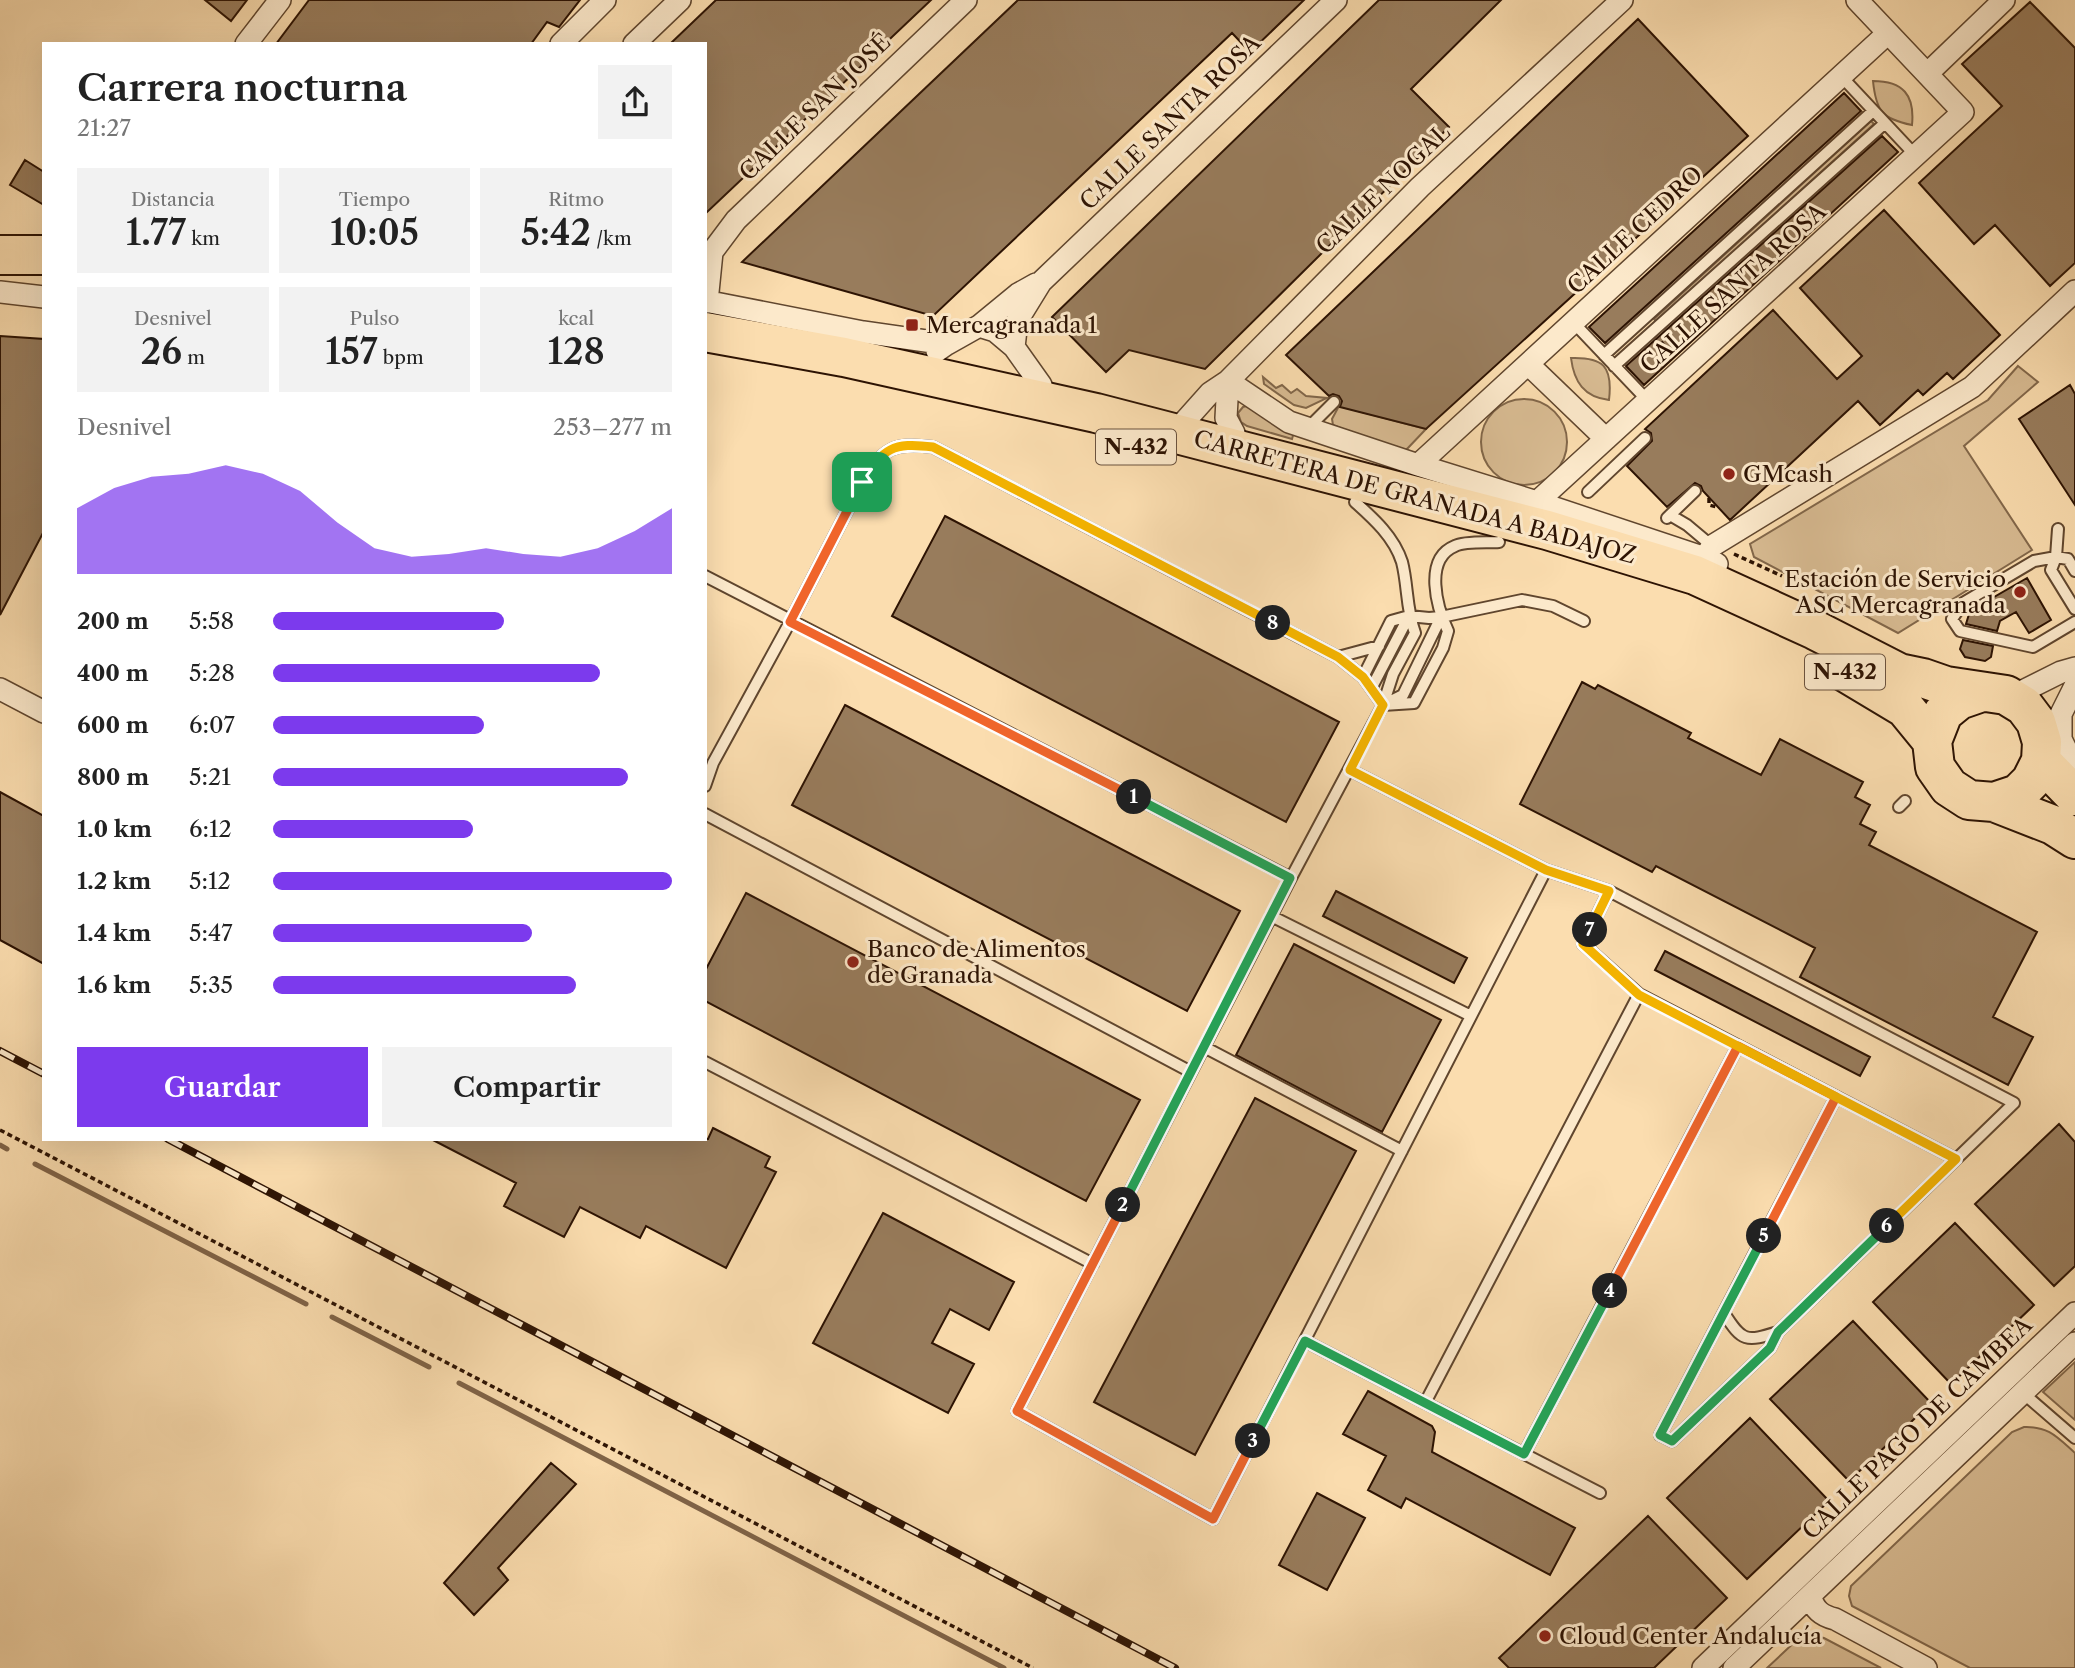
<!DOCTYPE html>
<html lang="es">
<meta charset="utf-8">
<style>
body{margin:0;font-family:"Libre Caslon Text",serif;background:#f2f2f2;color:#222;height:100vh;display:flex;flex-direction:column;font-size:26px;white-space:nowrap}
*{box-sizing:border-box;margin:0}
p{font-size:23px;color:#767676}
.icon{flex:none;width:38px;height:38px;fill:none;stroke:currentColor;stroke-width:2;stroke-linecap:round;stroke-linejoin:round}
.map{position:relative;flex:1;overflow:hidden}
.side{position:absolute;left:42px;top:42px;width:665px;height:1099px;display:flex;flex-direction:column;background:#fff;border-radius:0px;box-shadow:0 7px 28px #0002}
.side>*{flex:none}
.pin{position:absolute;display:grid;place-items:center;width:60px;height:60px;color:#fff;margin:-30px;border-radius:14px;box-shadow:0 4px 10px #0006}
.km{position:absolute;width:35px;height:35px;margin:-18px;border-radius:50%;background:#222;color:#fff;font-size:19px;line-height:35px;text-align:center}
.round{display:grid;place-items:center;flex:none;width:74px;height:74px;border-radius:0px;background:#f2f2f2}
.summary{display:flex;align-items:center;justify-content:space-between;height:119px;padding:0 35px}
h1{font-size:38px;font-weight:600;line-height:52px}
.metrics{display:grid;grid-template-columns:repeat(3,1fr);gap:10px;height:119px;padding:7px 35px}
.metrics div{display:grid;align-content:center;border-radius:0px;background:#f2f2f2;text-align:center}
.metrics b{font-size:35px;font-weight:600}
.metrics small{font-size:19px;font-weight:400}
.metrics p{font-size:19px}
.chart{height:196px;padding:14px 35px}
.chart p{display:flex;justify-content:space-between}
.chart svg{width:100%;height:126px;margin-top:7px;fill:#7c3aed;opacity:.7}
.primary-button{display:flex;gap:14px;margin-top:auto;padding:14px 35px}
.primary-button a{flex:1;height:80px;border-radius:0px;background:#7c3aed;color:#fff;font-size:28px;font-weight:600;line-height:80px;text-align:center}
.primary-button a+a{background:#f2f2f2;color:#222}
ul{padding:0 35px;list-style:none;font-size:23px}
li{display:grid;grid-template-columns:112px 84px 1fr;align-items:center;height:52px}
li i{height:18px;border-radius:9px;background:#7c3aed}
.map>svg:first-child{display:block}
</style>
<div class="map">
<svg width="2075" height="1668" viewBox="0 0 2075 1668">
<rect width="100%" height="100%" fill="#fbddaf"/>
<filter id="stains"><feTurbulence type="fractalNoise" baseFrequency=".00286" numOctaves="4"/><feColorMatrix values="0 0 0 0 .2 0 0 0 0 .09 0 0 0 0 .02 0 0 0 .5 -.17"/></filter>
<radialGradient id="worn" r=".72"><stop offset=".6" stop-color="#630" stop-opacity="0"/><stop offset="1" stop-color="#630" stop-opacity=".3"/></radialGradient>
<!-- green -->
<path fill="#d8bb92" stroke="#82674a" stroke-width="2" d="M 1873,81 C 1903,81 1915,95 1912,125 C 1882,119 1876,111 1873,81 Z
M 1871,121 L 1874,124 L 1656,322 L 1654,319 Z
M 1571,358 C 1603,357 1613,366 1609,400 C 1584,397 1574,382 1571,358 Z
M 2018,366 L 2038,382 L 1964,446 L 2032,550 L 1898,633 L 1754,557 L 1750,544 L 1988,400 Z
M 1263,377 L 1276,388 L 1282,385 L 1291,393 L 1297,389 L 1306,396 L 1327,398 L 1306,408 L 1294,405 L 1264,384 Z
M1481 442a43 43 0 1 1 86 0a43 43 0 1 1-86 0Z
M 1250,405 L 1294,432 L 1292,439 L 1247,426 L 1241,422 L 1238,413 L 1243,407 Z
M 1339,406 L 1426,429 L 1406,450 L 1362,437 L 1333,425 L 1332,419 Z
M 2075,1362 L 2075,1420 L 2043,1392 Z
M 2024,1427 C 2049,1426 2058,1438 2075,1453 L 2075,1668 L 1970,1668 L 1852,1606 L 1849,1596 L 1851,1586 L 2012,1432 Z
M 1810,1635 L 1824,1638 L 1881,1668 L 1767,1668 L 1799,1638 Z"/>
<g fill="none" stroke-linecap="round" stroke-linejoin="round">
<!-- stream -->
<path stroke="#7f6347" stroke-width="5" d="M 0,1145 L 7,1149
M 35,1164 L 306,1304
M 332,1317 L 429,1367
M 459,1383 L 1004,1668"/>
</g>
<!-- building -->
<path fill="#987c5c" stroke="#2d1303" stroke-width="2" d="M 205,0 L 247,0 L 231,21 Z
M 309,0 L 580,0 L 559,27 L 547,22 L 531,44 L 276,44 Z
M 716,0 L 931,0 L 705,214 L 705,44 L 670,44 Z
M 1018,0 L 1304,0 L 1250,52 L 1232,33 L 933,316 L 742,262 Z
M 1379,0 L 1501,0 L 1411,89 L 1449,127 L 1205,369 L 1129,350 L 1106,372 L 1052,317 Z
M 2030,2 L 2075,48 L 2075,263 L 2050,286 L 1995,225 L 1974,244 L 1919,183 L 2002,106 L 1962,64 Z
M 1638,19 L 1748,136 L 1426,429 L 1340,407 L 1342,401 L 1339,396 L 1333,394 L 1329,396 L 1286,355 Z
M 1844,93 L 1861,111 L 1605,343 L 1589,327 Z
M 1882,136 L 1898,152 L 1644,385 L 1626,366 Z
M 25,160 L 44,172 L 44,205 L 10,185 Z
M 1884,210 L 2000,335 L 1953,379 L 1947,373 L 1923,395 L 1918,390 L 1880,425 L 1858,401 L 1730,520 L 1703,491 L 1701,486 L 1695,483 L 1667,507 L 1627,466 L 1652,441 L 1651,433 L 1645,429 L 1773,310 L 1837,379 L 1862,356 L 1800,288 Z
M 0,336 L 44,339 L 44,531 L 0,615 Z
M 2070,385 L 2075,394 L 2075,505 L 2019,419 Z
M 945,516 L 1339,722 L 1286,822 L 892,616 Z
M 2027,578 L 2051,620 L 2029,633 L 2016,612 L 2000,621 L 1997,631 L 1966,624 L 1970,611 Z
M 1963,640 L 1993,646 L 1991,657 L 1985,661 L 1965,657 L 1960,649 Z
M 1582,682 L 1595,689 L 1598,685 L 1691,733 L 1688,738 L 1761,775 L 1780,739 L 1863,782 L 1855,797 L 1870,805 L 1860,824 L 1876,832 L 1869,845 L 2037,932 L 1993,1017 L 2033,1037 L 2008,1085 L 1800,977 L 1815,948 L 1656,866 L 1652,872 L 1520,804 Z
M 845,705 L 1240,911 L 1187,1011 L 792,805 Z
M 0,792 L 44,816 L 44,964 L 0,940 Z
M 1336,891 L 1467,958 L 1454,983 L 1323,916 Z
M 746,893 L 1140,1100 L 1086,1201 L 705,1001 L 705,971 Z
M 1294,944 L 1441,1020 L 1382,1132 L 1236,1055 Z
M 1665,951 L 1870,1057 L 1860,1076 L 1655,970 Z
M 1255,1098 L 1356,1151 L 1195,1455 L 1094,1402 Z
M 2059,1124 L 2075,1142 L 2075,1266 L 2054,1286 L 1975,1204 Z
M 713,1128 L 770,1157 L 765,1167 L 776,1172 L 726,1268 L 646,1226 L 640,1238 L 580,1207 L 564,1237 L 504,1206 L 516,1183 L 431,1139 L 708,1139 Z
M 883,1213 L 1014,1282 L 989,1330 L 950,1309 L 932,1343 L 974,1364 L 948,1413 L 813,1343 Z
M 1955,1223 L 2034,1305 L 1951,1384 L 1873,1302 Z
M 1853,1321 L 1931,1403 L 1849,1481 L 1770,1399 Z
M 1368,1391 L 1432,1426 L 1435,1432 L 1432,1452 L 1575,1528 L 1550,1575 L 1406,1498 L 1401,1508 L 1368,1490 L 1386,1456 L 1343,1434 Z
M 1750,1418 L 1829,1501 L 1747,1579 L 1667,1498 Z
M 551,1463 L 576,1484 L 498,1568 L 508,1580 L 474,1615 L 444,1583 Z
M 1317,1493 L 1365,1518 L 1327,1590 L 1279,1565 Z
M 1648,1516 L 1727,1598 L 1654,1668 L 1509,1668 L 1499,1658 Z"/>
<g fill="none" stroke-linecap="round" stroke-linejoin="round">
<!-- lane casing -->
<g stroke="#60462e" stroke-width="14">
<path id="lane" d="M 1841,76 L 1916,156
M 1573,322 L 1648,401
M 1604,355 L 1873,111
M 1614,366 L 1885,123
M 1308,428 L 1334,402
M 1588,492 L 1645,438
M 1355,502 C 1374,519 1394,537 1402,562 C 1408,585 1406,609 1415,633 L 1393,674 L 1383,705 L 1291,878 L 1017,1411 L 1213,1519 L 1546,870
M 1670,515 L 1687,525 L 1712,546
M 1667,518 L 1695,491
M 2058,529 L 2056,557 L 2051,570 L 2075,609
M 2075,571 L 2068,559 L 2056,557 L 2034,561 L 1963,603 L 1952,619 L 1960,631 L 2033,647 L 2075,622
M 705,576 L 1291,878
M 1338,657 L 1379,646
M 1363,677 L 1391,621 L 1409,616 L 1429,618 L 1441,617 L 1522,600 L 1553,606 L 1584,621
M 1372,687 L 1409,616
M 1389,702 L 1403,695 L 1441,617
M 1383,705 L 1414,703 L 1443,648 L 1448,631 C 1437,608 1423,559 1455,546 C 1465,541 1488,543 1499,542
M 1350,770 L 1546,870 L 1609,891 L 2014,1103 L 1778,1332 L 1770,1348 L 1672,1441 L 1660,1435 L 1836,1097
M 705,786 L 713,763 L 790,622 L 862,482 C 884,448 892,442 933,447 L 1338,657 L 1363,677 L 1383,705
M 1899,807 L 1905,801
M 705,814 L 1191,1072
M 1271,916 L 1471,1016
M 1639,994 L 1956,1159
M 1204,1047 L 1402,1151
M 705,1062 L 1093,1264
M 1724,1313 C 1742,1342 1746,1342 1778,1332
M 1305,1341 L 1600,1493
M 2023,1393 L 2075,1438
M 1425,1403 L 1639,994 L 1583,944 L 1609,891
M 1524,1454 L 1738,1046"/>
</g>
<!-- street casing -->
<g stroke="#60462e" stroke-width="24">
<path id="street" d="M 246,44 L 280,0
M 561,44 L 605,0
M 634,44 L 680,0
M 1927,74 L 2004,0
M 0,292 L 44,297
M 705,301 L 863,332 L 947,344
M 707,302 L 712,252 L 736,220 L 966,0
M 979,326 L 1018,294 L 1036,284
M 1014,347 L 1017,321 L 1041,282 L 1336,0
M 937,351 L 947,344 L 979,326 L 995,331 L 1014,347 L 1041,385
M 1528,364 L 1606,439
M 1228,381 L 1289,422 L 1418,465 L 1537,502 L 1705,558 L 1717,564
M 1228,381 L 1226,418 L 1234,433
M 1185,421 L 1210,393 L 1228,381 L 1420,187 L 1622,0
M 1418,465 L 1888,33
M 1537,502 L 1963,112 L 1857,0
M 1705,558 L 1712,546 L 1972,387 L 2075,291
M 2075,686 L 2061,714 L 2061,739 L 2075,768
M 0,689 L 44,712
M 2011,697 L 2061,672 L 2075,668
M 1811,1597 C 1814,1610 1822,1616 1835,1619 L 1926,1668
M 1703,1668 L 2075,1313
M 1734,1668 L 2075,1343"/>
</g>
<!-- highway casing -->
<g stroke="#2d1303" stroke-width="42">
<path id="highway" d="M 0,255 L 44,255
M 705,332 L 844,357 L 1096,413 L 1547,530 L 1695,575 L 1815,630 L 1899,673 L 1923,678 L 1946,686 L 2006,695 L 2024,706 L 2036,722 L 2042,742 L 2041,761 L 2031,781 L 2018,794 L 1994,802 L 1969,800 L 1949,787 L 1935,767 L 1932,741 L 1943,713 L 1959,700 L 1982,692
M 1835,666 L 1905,708 L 1932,741
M 2041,761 L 2075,796
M 1994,802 L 2053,825 L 2075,839"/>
</g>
<!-- path -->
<path stroke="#2d1303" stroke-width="3.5" stroke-dasharray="5 3.5" stroke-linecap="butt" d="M 1661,342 L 1672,355
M 1709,498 L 1709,505 L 1717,507
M 1734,554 L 1782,576
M 0,1130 L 1033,1668"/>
<!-- lane -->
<use href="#lane" stroke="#fce9cb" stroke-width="10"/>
<!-- street -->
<use href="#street" stroke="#fce9cb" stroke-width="21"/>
<!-- highway -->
<use href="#highway" stroke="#fbddaf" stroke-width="38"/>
<!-- rail casing -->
<g stroke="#2d1303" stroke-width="8">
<path id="rail" d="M 0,1051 L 44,1074
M 168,1139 L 1175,1668"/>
</g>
<!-- rail -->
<use href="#rail" stroke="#fce9cb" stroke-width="5" stroke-dasharray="16" stroke-linecap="butt"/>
</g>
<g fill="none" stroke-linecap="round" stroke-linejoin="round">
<!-- split-1 casing -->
<g stroke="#fff" stroke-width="14">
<path id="split-1" d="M 862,482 L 790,622 L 1134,797"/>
</g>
<!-- split-2 casing -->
<g stroke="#fff" stroke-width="14">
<path id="split-2" d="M 1123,1205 L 1290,878 L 1134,797"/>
</g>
<!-- split-3 casing -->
<g stroke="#fff" stroke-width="14">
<path id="split-3" d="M 1123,1205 L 1017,1411 L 1213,1519 L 1253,1441"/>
</g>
<!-- split-4 casing -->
<g stroke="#fff" stroke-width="14">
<path id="split-4" d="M 1253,1441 L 1305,1341 L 1524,1454 L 1610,1291"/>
</g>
<!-- split-5 casing -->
<g stroke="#fff" stroke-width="14">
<path id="split-5" d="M 1610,1291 L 1738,1046 L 1836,1097 L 1764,1236"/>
</g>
<!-- split-6 casing -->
<g stroke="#fff" stroke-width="14">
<path id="split-6" d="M 1764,1236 L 1660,1435 L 1672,1441 L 1770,1348 L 1778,1332 L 1887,1226"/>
</g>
<!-- split-7 casing -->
<g stroke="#fff" stroke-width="14">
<path id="split-7" d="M 1590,930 L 1583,944 L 1639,995 L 1956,1159 L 1887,1226"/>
</g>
<!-- split-8 casing -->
<g stroke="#fff" stroke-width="14">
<path id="split-8" d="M 1273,623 L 1338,657 L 1363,677 L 1383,705 L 1350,770 L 1546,870 L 1609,891 L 1590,930"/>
</g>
<!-- split-9 casing -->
<g stroke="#fff" stroke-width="14">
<path id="split-9" d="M 862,482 C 884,448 892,442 933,447 L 1273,623"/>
</g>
<!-- split-1 -->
<use href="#split-1" stroke="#f0652b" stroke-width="9"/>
<!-- split-2 -->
<use href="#split-2" stroke="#22a559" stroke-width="9"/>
<!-- split-3 -->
<use href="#split-3" stroke="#f0652b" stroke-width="9"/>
<!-- split-4 -->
<use href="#split-4" stroke="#22a559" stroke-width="9"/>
<!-- split-5 -->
<use href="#split-5" stroke="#f0652b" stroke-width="9"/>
<!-- split-6 -->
<use href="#split-6" stroke="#22a559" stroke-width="9"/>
<!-- split-7 -->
<use href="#split-7" stroke="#f5b400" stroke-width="9"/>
<!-- split-8 -->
<use href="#split-8" stroke="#f5b400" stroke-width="9"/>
<!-- split-9 -->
<use href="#split-9" stroke="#f5b400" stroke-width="9"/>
</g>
<!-- markers -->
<g fill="#8f2418" stroke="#fce9cb" stroke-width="2.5">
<rect x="905" y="318" width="14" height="14" rx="3.5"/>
<circle cx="1729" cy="474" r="7"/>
<circle cx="2020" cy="592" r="7"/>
<circle cx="853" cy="962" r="7"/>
<circle cx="1545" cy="1636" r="7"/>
</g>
<g text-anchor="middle" stroke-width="6" stroke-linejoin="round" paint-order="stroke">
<!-- shield labels -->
<g fill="#fce9cb" stroke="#6b533f" stroke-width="2">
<rect x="1096" y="429.5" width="80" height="35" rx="5"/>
<rect x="1805" y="654.5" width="80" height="35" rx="5"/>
</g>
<g font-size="21" font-weight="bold" fill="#2d1303">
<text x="1136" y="454">N-432</text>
<text x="1845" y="679">N-432</text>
</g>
<!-- street labels -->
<g font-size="23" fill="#2d1303" stroke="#fce9cb">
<text transform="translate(815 107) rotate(-44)" y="8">CALLE SAN JOSÉ</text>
<text transform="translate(1170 122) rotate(-44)" y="8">CALLE SANTA ROSA</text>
<text transform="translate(1383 189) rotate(-44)" y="8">CALLE NOGAL</text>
<text transform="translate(1635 230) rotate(-43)" y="8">CALLE CEDRO</text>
<text transform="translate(1733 288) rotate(-42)" y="8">CALLE SANTA ROSA</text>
<text transform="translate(1415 497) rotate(15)" y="8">CARRETERA DE GRANADA A BADAJOZ</text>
<text transform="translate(1917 1428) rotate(-44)" y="8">CALLE PAGO DE CAMBEA</text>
</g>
<!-- poi labels -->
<g font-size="23" fill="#2d1303" stroke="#fce9cb" text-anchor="start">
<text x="926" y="333">Mercagranada 1</text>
<text x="1743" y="482">GMcash</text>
<text x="2006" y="587" text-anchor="end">Estación de Servicio<tspan x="2006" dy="26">ASC Mercagranada</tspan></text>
<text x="867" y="957">Banco de Alimentos<tspan x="867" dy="26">de Granada</tspan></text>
<text x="1559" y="1644">Cloud Center Andalucía</text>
</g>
</g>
<rect width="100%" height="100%" filter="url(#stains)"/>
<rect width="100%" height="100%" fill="url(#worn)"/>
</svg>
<div class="pin" style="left:862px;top:482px;background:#1e9e55"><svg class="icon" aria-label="arrive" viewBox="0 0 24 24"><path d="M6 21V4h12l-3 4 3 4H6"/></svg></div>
<b class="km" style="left:1134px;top:797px">1</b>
<b class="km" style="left:1123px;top:1205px">2</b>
<b class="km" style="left:1253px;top:1441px">3</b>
<b class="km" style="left:1610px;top:1291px">4</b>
<b class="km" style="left:1764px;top:1236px">5</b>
<b class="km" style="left:1887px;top:1226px">6</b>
<b class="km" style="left:1590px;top:930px">7</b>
<b class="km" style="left:1273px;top:623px">8</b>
<section class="side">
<div class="summary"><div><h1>Carrera nocturna</h1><p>21:27</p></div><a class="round"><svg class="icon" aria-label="share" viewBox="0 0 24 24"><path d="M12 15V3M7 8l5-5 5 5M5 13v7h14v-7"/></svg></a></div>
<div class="metrics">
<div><p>Distancia</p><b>1.77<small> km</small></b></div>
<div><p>Tiempo</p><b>10:05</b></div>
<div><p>Ritmo</p><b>5:42<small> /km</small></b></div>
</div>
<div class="metrics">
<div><p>Desnivel</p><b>26<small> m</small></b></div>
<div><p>Pulso</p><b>157<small> bpm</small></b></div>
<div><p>kcal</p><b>128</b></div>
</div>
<div class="chart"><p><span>Desnivel</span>253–277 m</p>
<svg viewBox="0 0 160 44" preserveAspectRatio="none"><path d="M0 44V21L10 14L20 10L30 9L40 6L50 9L60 15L70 26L80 35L90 38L100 37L110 35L120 37L130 38L140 35L150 29L160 21V44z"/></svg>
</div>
<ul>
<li><b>200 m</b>5:58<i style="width:58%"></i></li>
<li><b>400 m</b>5:28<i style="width:82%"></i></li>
<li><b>600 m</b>6:07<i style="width:53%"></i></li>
<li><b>800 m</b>5:21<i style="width:89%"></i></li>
<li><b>1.0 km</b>6:12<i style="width:50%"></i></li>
<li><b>1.2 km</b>5:12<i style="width:100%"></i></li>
<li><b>1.4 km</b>5:47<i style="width:65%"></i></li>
<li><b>1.6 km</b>5:35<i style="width:76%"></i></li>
</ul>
<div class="primary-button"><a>Guardar</a><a>Compartir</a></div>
</section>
</div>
